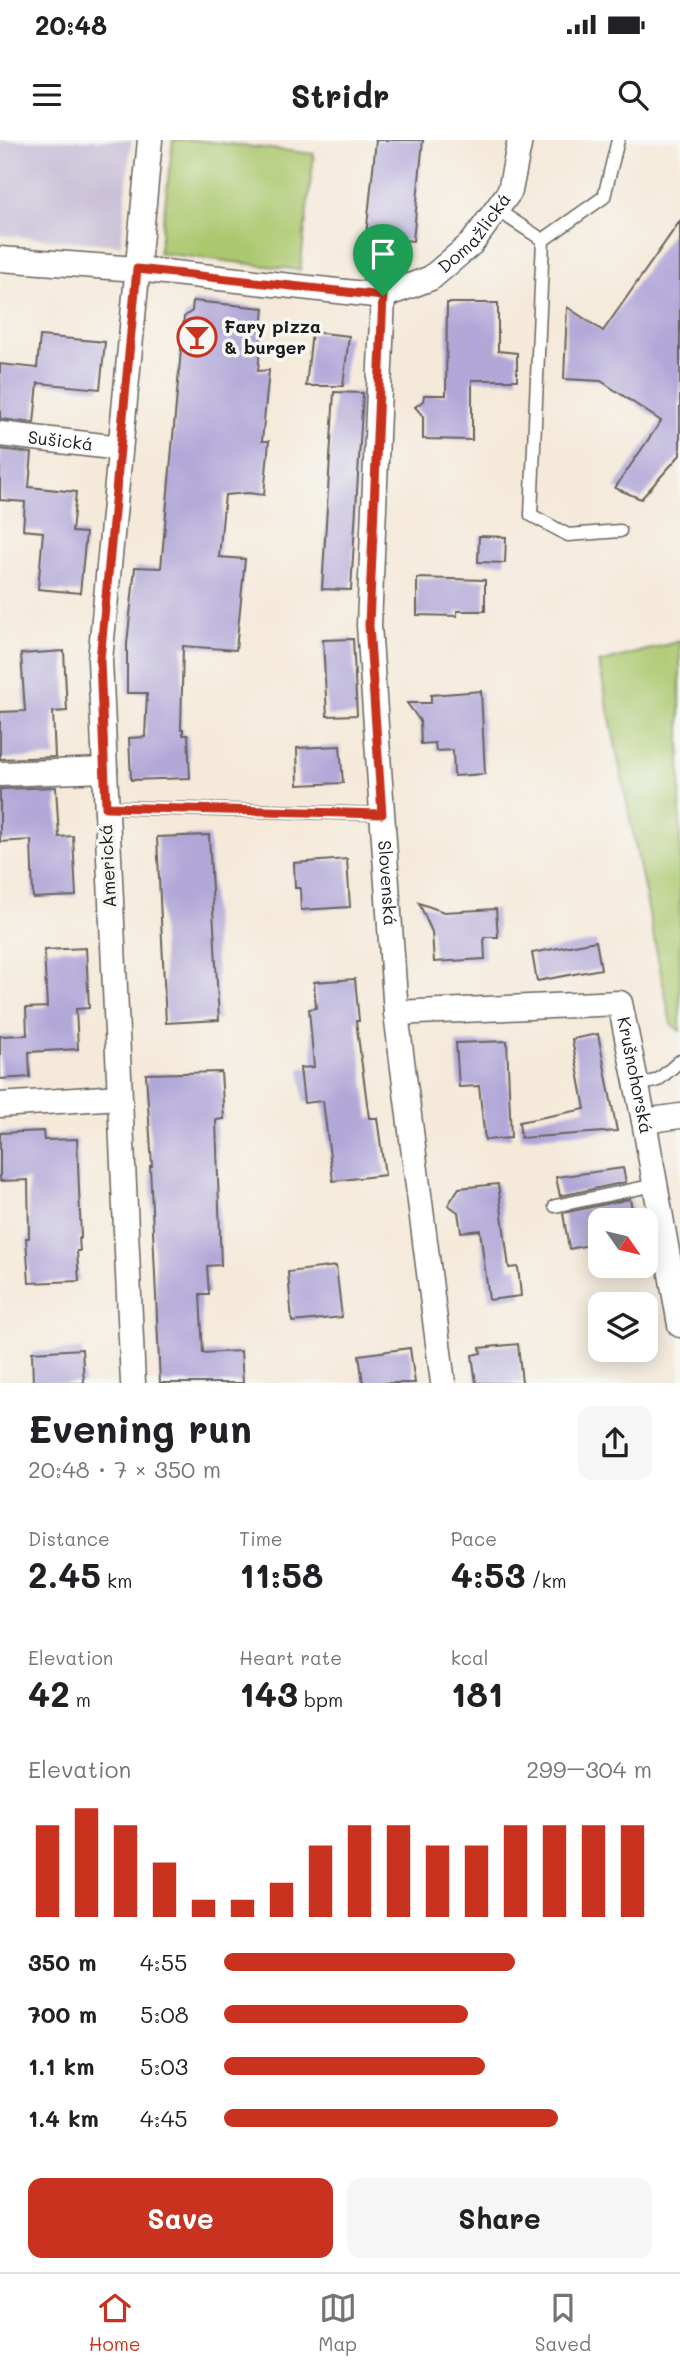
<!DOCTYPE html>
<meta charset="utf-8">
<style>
body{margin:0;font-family:Mali,sans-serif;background:#f6f6f6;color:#202124;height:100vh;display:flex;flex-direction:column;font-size:26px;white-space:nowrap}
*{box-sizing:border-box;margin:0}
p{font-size:23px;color:#757577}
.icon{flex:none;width:38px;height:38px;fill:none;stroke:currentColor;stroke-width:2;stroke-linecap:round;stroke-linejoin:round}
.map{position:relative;height:1243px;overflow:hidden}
.panel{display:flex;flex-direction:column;background:#fff;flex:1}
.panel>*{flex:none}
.needle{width:46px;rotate:124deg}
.controls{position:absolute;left:588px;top:1068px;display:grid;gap:14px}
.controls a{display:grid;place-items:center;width:70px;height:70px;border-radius:14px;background:#fff;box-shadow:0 4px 18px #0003;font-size:35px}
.pin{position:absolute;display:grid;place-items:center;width:60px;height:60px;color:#fff;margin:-72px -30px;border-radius:50% 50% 50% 0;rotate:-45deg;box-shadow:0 0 7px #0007}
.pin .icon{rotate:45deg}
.round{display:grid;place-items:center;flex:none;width:74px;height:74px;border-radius:14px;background:#f6f6f6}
.overview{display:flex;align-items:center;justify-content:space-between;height:119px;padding:0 28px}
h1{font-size:38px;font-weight:700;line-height:52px}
.stats{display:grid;grid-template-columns:repeat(3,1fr);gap:10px;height:119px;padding:7px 28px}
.stats div{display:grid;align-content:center}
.stats b{font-size:35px;font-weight:700}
.stats small{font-size:19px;font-weight:400}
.stats p{font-size:19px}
.chart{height:196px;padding:14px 28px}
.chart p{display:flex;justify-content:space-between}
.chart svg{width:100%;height:126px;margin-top:7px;stroke:#c8321e;stroke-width:6}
.action{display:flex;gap:14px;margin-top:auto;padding:14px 28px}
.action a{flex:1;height:80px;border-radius:14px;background:#c8321e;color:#fff;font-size:28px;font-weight:700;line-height:80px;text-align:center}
.action a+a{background:#f6f6f6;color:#202124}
ul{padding:0 28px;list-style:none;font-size:23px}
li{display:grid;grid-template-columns:112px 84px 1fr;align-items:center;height:52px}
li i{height:18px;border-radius:9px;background:#c8321e}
.status{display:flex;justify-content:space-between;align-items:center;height:49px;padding:0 35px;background:#fff;direction:ltr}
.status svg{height:19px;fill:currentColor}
header{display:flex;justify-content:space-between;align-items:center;height:91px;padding:0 28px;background:#fff;font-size:32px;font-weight:700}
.dock{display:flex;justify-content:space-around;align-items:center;height:98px;border-top:2px solid #e0e0e0;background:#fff;font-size:19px;color:#757577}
.dock a{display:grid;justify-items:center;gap:4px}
.dock .on{color:#c8321e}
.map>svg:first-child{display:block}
</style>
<div class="status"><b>20:48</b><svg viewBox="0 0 49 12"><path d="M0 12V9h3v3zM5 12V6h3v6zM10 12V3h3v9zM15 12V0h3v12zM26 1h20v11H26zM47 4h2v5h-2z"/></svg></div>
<header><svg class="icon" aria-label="menu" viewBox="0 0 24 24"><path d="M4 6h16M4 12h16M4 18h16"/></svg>Stridr<svg class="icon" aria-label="search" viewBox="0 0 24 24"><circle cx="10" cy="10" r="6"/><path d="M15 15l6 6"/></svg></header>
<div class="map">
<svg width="680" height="1243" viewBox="0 0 680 1243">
<rect width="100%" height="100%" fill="#f6f6f2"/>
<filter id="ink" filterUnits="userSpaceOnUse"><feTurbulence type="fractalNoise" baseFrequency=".0143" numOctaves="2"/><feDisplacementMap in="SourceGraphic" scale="14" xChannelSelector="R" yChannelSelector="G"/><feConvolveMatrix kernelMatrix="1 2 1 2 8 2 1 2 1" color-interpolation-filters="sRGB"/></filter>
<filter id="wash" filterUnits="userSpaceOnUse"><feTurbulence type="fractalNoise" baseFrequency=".00686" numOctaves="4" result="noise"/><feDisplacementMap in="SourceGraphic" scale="28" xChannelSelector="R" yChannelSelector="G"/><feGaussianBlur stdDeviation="1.57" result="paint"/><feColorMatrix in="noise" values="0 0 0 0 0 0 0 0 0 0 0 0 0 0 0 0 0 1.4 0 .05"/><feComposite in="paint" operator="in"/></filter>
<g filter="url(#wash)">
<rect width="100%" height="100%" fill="#f5e9d9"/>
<!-- industrial -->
<path fill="#c9bfd7" d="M 0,0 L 131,0 L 121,105 L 0,95 Z"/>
<!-- green -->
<path fill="#acc86e" stroke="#647245" stroke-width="2" d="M 173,0 L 194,0 L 314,14 L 300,130 L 159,113 Z
M 680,501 L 680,891 L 671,884 L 599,523 Z"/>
<g id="blocks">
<!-- building -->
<path fill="#b2a8d8" d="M 376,0 L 423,0 L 413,101 L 366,96 Z
M 680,81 L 680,315 L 641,359 L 615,348 L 661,281 L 601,241 L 564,239 L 567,167 L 603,191 Z
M 193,161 L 264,168 L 258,231 L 269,230 L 262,301 L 269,301 L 264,355 L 248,353 L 225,355 L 219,417 L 245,419 L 236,510 L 183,506 L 181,589 L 183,589 L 183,595 L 188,595 L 190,638 L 131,640 L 129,598 L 145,597 L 147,553 L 127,553 L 127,504 L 135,427 L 161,428 L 184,177 L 192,171 Z
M 447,163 L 498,163 L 498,211 L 517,213 L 517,240 L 472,240 L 472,300 L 423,299 L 423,276 L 415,267 L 423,261 L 424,255 L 446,255 Z
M 312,192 L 349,196 L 343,246 L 306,246 Z
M 40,196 L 105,202 L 100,249 L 38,243 L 34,283 L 0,279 L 0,224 L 37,228 Z
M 334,252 L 363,253 L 351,450 L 322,449 Z
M 0,309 L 32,313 L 29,347 L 76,352 L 72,392 L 86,393 L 80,453 L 38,449 L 43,392 L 23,390 L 25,362 L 0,360 Z
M 479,396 L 506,397 L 505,423 L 478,422 Z
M 417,438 L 485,440 L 485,471 L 457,471 L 457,476 L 417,475 Z
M 353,499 L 357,575 L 327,576 L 323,500 Z
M 64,511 L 67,571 L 53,572 L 55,617 L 0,619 L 0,572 L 25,571 L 21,514 Z
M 481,551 L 485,634 L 454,636 L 453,610 L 436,611 L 435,603 L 421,604 L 420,581 L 407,563 L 431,563 L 431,555 Z
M 340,606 L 343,643 L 298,645 L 297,608 Z
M 56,647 L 59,697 L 73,696 L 76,756 L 33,758 L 31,700 L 0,702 L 0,649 Z
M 209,695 L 219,880 L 166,883 L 157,697 Z
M 347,719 L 350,767 L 301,770 L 300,748 L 295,748 L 294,723 Z
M 419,763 L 444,772 L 496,769 L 498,797 L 484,797 L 485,819 L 434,822 L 432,792 Z
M 596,801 L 601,829 L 537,841 L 532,813 Z
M 86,808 L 89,868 L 76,869 L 78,909 L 29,912 L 30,937 L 0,939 L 0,896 L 27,895 L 26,868 L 47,867 L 44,810 Z
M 355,839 L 359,881 L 356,881 L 369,978 L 377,978 L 385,1035 L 333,1041 L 323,961 L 304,963 L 300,928 L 314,927 L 309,869 L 316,868 L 314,842 Z
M 598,894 L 617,991 L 521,998 L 519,982 L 585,969 L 572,899 Z
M 507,901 L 511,998 L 485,1000 L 479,946 L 459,947 L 456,903 Z
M 221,932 L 224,979 L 216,980 L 221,1125 L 207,1126 L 209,1154 L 200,1154 L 203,1213 L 241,1211 L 243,1243 L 160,1243 L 150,1026 L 152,1026 L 146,934 Z
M 43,991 L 44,1000 L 77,999 L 81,1098 L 79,1098 L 80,1111 L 77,1111 L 79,1141 L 29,1143 L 26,1098 L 29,1098 L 28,1040 L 0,1041 L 0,993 Z
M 623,1028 L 626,1042 L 560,1056 L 556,1037 Z
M 498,1044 L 509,1128 L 518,1127 L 521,1156 L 489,1160 L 480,1090 L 461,1092 L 458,1072 L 448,1065 L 459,1048 Z
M 630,1059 L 634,1080 L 600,1080 L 600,1103 L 569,1109 L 563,1073 Z
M 336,1126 L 342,1177 L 292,1182 L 288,1132 Z
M 518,1204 L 522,1243 L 476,1243 L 472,1215 L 481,1213 L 480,1208 Z
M 410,1208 L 415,1243 L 363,1243 L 359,1215 Z
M 82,1209 L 84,1243 L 33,1243 L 32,1212 Z"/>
</g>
</g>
<g filter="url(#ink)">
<use href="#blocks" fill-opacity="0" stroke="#68645e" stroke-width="2"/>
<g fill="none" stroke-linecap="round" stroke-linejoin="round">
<!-- lane casing -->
<g stroke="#68645e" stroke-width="15">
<path id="lane" d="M 497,70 L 543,100 L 531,375 L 568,395 L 620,391
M 543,100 L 604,57 L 618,0
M 106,667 L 382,674
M 637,946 L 658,940 L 680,921
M 555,1066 L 655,1045"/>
</g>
<!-- street casing -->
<g stroke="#68645e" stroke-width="27">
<g id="street">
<path id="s1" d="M 0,119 L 137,129 L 383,156 L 431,138 L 472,103 L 510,51 L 520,0"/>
<path id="s2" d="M 383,156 L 369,485 L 396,873 L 443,1243"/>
<path id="s3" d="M 0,294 L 120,308"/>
<path d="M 0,634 L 105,630"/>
<path id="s4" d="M 396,873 L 620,863 L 644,981 L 680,1185"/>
<path d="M 0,965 L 119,957"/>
<path d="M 644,981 L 680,976"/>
<path d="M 133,1243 L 100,520 L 150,0"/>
</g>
</g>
<!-- lane -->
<use href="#lane" stroke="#fff" stroke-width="12"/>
<!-- street -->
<use href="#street" stroke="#fff" stroke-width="24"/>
</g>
</g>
<g fill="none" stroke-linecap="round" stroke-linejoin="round" filter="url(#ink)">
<!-- route casing -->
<g stroke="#fff" stroke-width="14">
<path id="route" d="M 137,129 L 383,156 L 369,485 L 382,674 L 106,667 L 100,520 Z"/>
</g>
<!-- route -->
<use href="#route" stroke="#c8321e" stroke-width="9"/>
</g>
<!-- icons -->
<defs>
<g id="bar-ring" transform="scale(2.0125)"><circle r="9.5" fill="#f6f6f2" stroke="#c8321e" stroke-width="1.5"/><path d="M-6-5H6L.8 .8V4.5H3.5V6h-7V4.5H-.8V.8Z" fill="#c8321e"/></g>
</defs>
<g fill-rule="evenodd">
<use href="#bar-ring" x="197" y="197"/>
</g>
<g text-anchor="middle" stroke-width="7" stroke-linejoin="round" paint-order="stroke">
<!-- street labels -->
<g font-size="18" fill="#1c1c1c" stroke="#f6f6f2">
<text dy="6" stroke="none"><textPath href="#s1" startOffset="499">Domažlická</textPath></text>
<text dy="6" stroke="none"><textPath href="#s3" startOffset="61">Sušická</textPath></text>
<text transform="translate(108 726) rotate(-93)" y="6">Americká</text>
<text dy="6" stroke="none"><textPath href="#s2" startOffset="588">Slovenská</textPath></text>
<text dy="6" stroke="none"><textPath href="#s4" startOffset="298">Krušnohorská</textPath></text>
</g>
<!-- poi labels -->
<g font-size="18" font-weight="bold" fill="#1c1c1c" stroke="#f6f6f2" text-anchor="start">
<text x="224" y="193">Fary pizza<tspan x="224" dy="21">&amp; burger</tspan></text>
</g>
</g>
</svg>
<div class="controls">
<a><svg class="needle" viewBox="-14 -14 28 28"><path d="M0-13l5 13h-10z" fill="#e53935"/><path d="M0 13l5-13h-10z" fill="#757577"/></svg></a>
<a><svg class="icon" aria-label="layers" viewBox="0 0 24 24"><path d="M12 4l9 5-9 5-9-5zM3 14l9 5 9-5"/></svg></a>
</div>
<div class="pin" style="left:383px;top:156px;background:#1e9e55"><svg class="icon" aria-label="arrive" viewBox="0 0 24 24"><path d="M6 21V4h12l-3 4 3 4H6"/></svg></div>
</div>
<section class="panel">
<div class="overview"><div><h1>Evening run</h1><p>20:48 · 7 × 350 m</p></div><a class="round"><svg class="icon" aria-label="share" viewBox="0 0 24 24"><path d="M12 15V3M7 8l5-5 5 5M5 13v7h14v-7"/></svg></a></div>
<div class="stats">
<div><p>Distance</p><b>2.45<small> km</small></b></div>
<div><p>Time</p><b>11:58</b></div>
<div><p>Pace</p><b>4:53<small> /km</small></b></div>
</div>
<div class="stats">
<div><p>Elevation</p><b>42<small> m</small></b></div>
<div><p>Heart rate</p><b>143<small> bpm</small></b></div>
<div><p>kcal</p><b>181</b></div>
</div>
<div class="chart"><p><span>Elevation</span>299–304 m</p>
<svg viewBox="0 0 160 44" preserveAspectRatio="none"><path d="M5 44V12M15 44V6M25 44V12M35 44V25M45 44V38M55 44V38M65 44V32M75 44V19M85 44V12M95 44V12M105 44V19M115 44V19M125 44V12M135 44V12M145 44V12M155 44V12"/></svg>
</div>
<ul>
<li><b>350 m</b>4:55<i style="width:68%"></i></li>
<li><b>700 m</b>5:08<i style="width:57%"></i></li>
<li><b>1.1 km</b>5:03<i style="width:61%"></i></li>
<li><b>1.4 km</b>4:45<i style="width:78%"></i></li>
</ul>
<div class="action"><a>Save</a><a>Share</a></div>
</section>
<nav class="dock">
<a class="on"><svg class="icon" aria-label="home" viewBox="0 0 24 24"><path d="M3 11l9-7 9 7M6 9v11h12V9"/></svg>Home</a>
<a><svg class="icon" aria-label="map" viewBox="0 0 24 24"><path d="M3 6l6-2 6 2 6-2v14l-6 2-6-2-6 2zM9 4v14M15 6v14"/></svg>Map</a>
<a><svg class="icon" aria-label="saved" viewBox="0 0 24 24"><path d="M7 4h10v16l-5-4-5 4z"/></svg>Saved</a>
</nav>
